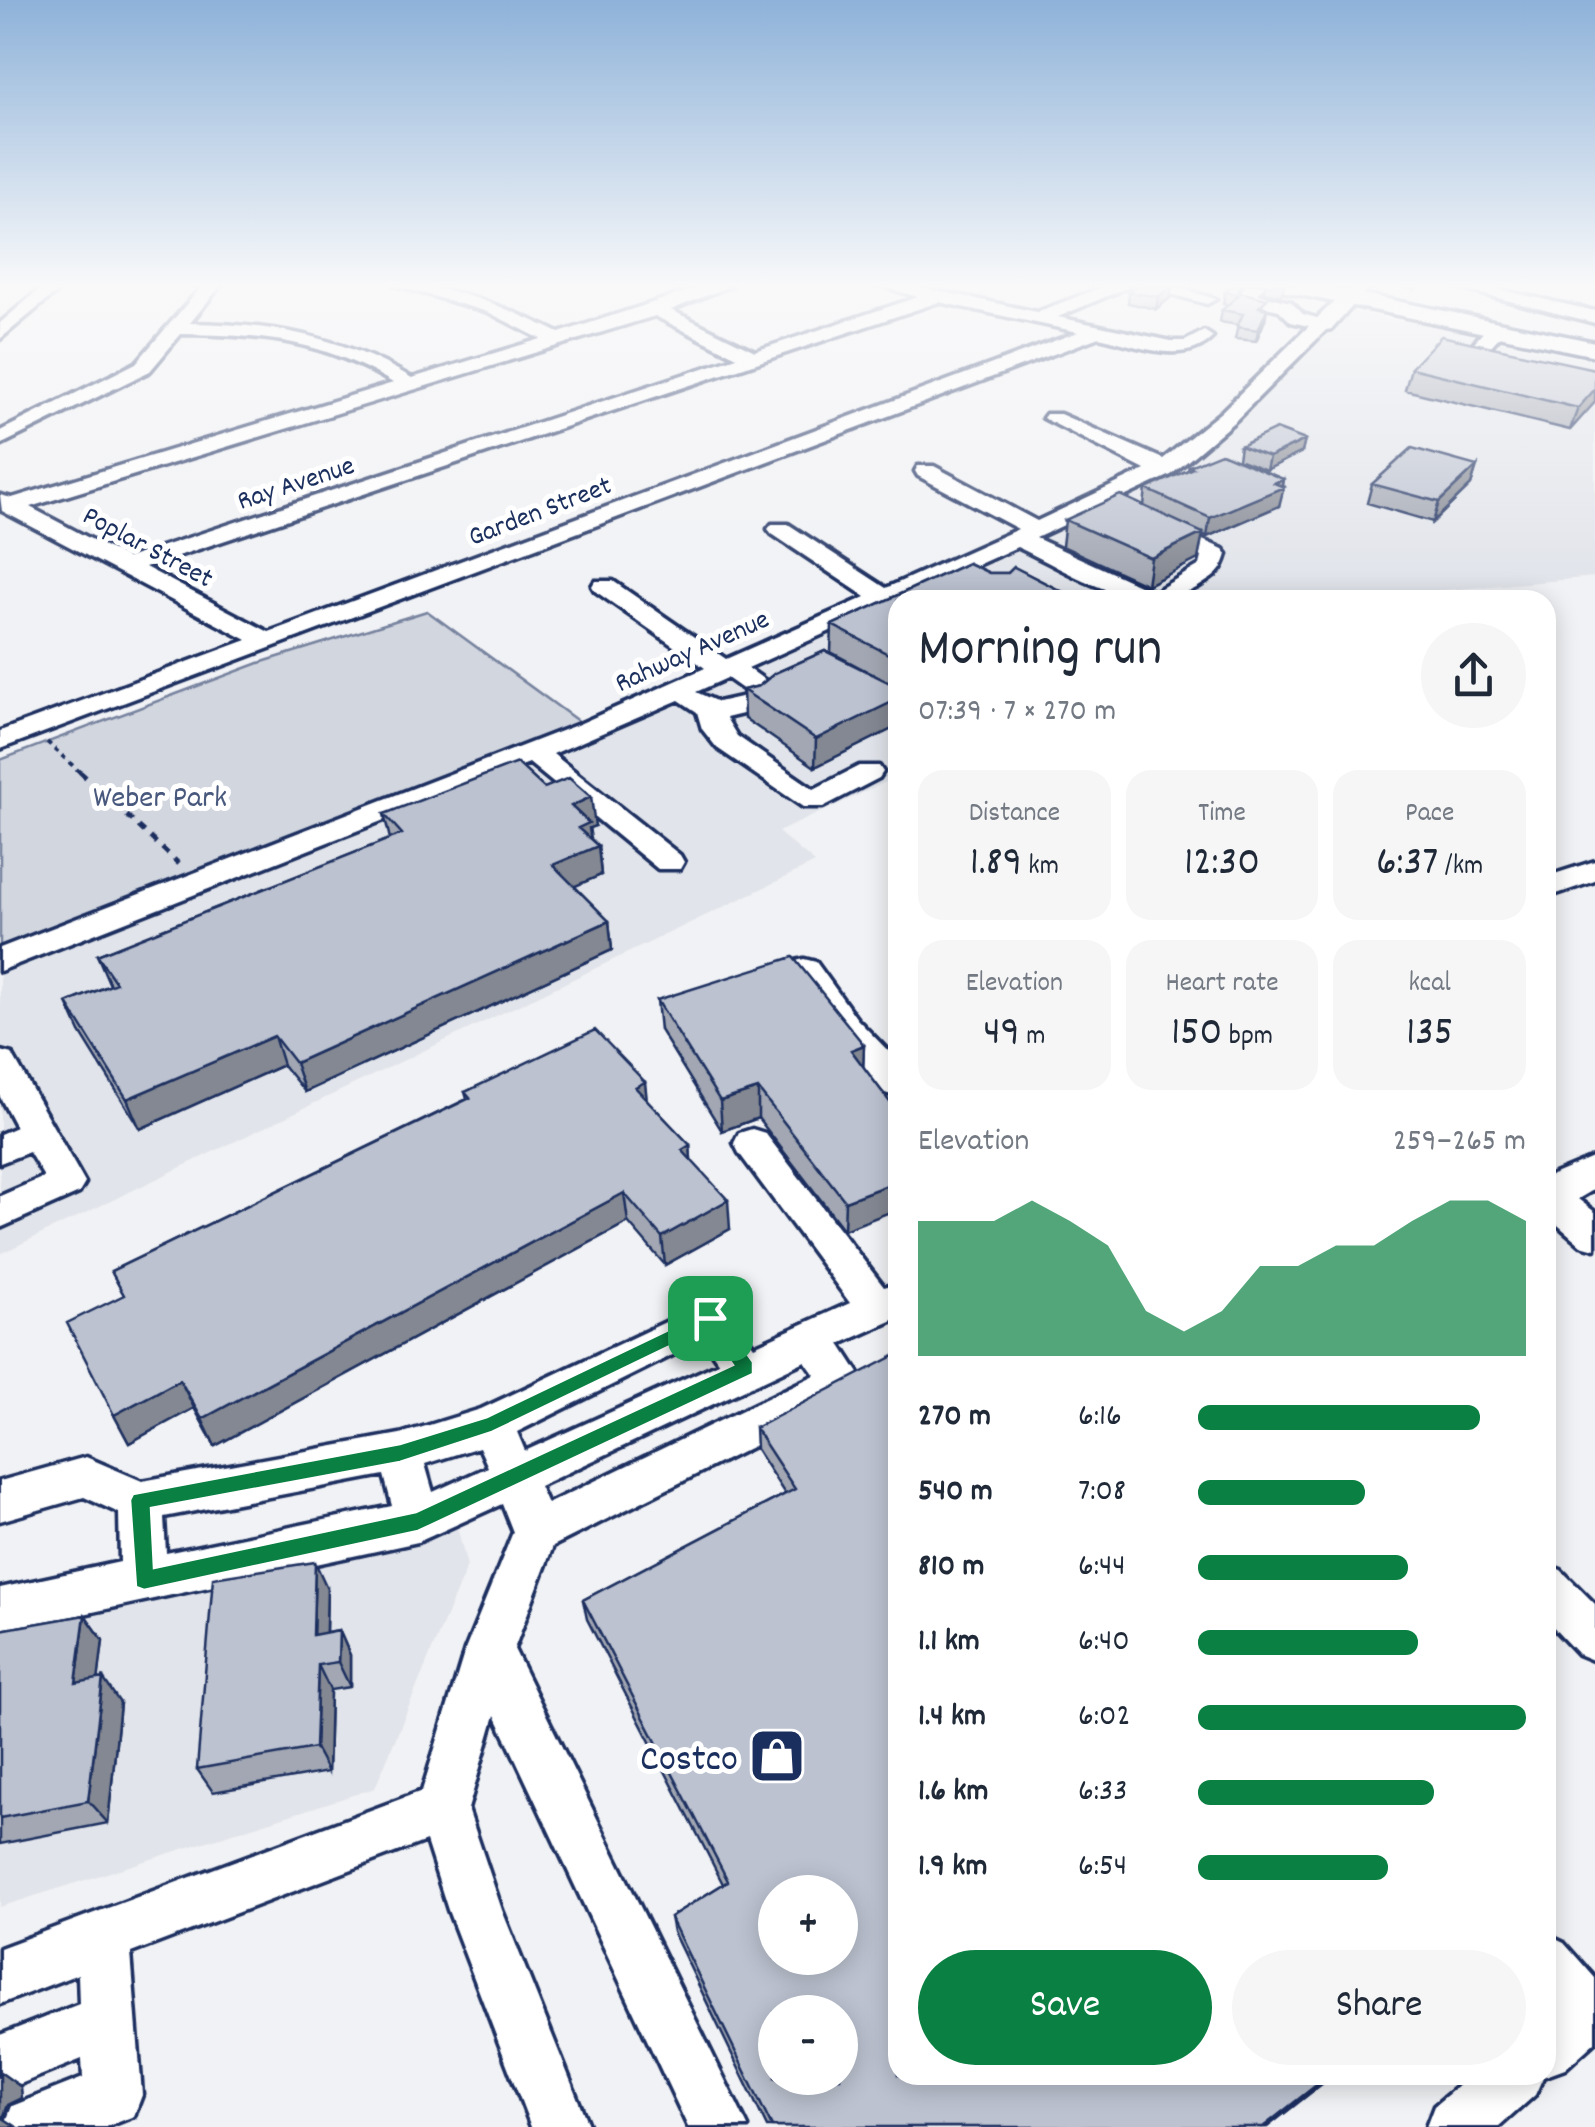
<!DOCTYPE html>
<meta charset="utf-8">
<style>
body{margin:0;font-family:Dekko,sans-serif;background:#f6f6f7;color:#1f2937;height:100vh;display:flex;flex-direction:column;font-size:38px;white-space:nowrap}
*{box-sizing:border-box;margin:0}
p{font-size:32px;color:#747a83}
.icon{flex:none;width:55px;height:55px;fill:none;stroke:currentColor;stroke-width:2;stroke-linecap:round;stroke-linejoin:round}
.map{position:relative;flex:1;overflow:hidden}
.sheet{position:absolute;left:888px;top:590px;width:668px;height:1495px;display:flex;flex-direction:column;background:#fff;border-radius:30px;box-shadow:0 5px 25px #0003}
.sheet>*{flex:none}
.fabs{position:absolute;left:758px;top:1875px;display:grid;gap:20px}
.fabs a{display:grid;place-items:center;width:100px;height:100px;border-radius:50%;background:#fff;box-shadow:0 5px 25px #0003;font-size:50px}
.pin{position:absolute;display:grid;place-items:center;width:85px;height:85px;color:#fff;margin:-42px;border-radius:20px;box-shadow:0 5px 15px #0006}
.round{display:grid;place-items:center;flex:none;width:105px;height:105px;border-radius:52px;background:#f6f6f7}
.summary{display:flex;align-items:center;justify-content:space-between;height:170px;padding:0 30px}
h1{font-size:55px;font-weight:600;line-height:75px}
.stats{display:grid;grid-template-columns:repeat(3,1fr);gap:15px;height:170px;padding:10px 30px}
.stats div{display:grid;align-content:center;border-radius:25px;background:#f6f6f7;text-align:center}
.stats b{font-size:42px;font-weight:600}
.stats small{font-size:28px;font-weight:400}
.stats p{font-size:28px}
.chart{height:280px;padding:20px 30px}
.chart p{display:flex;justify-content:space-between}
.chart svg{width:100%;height:180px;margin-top:10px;fill:#0b8043;opacity:.7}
.primary-button{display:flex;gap:20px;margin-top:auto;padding:20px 30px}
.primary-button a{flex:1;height:115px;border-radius:60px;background:#0b8043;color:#fff;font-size:40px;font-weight:600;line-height:115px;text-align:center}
.primary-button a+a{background:#f6f6f7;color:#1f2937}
ul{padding:0 30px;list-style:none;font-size:32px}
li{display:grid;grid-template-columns:160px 120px 1fr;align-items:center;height:75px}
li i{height:25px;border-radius:12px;background:#0b8043}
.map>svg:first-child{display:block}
</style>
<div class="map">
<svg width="1595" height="2127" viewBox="0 0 1595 2127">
<rect width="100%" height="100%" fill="#f1f2f5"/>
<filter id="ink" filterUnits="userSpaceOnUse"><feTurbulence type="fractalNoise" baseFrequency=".01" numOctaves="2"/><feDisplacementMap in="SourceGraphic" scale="20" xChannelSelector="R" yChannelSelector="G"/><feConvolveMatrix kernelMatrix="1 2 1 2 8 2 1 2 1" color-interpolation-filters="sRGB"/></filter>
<g filter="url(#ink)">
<!-- built -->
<path fill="#e1e4ea" d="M 1339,309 L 1401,322 L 1407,317 L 1463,328 L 1459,333 L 1595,361 L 1595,577 L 1391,595 L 1380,600 L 898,600 L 897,777 L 778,832 L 815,863 L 0,1254 L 0,946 L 590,730 L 1156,478 Z
M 449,1494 L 467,1566 L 375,1788 L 0,1907 L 0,1588 Z"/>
<!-- green -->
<path fill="#d2d6df" stroke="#76829e" stroke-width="2.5" d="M 427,611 L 590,730 L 0,949 L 0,760 L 259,663 Z"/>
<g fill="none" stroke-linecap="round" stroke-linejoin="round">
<!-- minor casing -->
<g stroke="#1b2f5e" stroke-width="7">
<path id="minor" d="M 45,285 L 65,285 L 0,339 L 0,323 Z
M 203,285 L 221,285 L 190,323 C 272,324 341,336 412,378 L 541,339 L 488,312 L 394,285 C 454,285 506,307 559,333 L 707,285 L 732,285 L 671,310 L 755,351 L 918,297 L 878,285 L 911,285 L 1037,312 L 1108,285 L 1133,285 L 1058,317 L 1171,341 L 1185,341 L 1204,331 L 1213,337 C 1184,367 1135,345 1099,337 L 0,749 L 0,731 L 247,640 L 2,511 L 0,495 L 12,498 L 393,383 C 322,340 263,335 181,334 L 150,371 L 0,445 L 0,431 L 136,363 ZM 939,302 L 1078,332 L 269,632 L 145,567 ZM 655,316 L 737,357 L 127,558 L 30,507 Z
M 1138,285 L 1170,285 L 1216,299 L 1207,304 Z
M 1246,285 L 1264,285 L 1257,294 L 1291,302 L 1303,314 L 1317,318 L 1352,285 L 1371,285 L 1332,329 L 1326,330 L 1236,420 L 1171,475 L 1036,538 L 1154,592 L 1200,565 L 1202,557 L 1149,532 L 1145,527 L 1149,522 L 1157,520 L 1223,549 L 1227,554 C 1222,573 1214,577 1198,587 C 1138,621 1073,573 1017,547 L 748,668 L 766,681 L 772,700 L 759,710 L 726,718 L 737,736 L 814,789 L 859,766 L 879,766 L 883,772 L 879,778 L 823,807 L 803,807 L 717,748 L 702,729 L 697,712 L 679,700 L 553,754 L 680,855 L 684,862 L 680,869 L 658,869 L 529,763 L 0,971 L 0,948 L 579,724 L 705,668 L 595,591 L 592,586 L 595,581 L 613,581 L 726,659 L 866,597 L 772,534 L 768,529 L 772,524 L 788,524 L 886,588 L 1018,529 L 918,476 L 915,471 L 918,466 L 934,466 L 1037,521 L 1145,470 L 1043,418 L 1046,414 L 1060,414 L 1163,459 L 1221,412 L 1309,326 L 1291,322 L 1279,310 L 1240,301 L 1237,297 ZM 727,678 L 744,690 L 745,696 L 718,702 L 696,692 Z
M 1447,285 L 1479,285 L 1595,311 L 1595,323 Z
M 1497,323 L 1506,329 L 1484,354 L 1595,379 L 1595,391 L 1464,361 L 1464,353 L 1490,325 Z
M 1595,861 L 1595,881 L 1545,898 L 1545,877 Z
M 804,959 L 816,962 L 857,1019 L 898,1061 L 898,1097 L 885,1093 L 833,1035 L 792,978 L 788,970 L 792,962 Z
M 0,1051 L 12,1054 L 85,1183 L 79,1193 L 0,1228 L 0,1196 L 44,1177 L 29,1152 L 0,1163 L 0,1134 L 16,1127 L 0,1097 Z
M 752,1129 L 765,1133 L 884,1287 L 898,1283 L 898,1318 L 840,1344 L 864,1381 L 858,1394 L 553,1546 L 514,1649 L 748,2127 L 688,2127 L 495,1715 L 468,1809 L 502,1910 L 589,2127 L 531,2127 L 448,1910 L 426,1841 L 131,1953 L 142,2095 L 134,2116 L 106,2127 L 4,2127 L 12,2106 L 83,2078 L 82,2059 L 20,2084 L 0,2075 L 0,2035 L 79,2004 L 78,1974 L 0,2004 L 0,1948 L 422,1791 L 465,1650 L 513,1532 L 502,1504 L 418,1542 L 0,1632 L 0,1588 L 120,1562 L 119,1513 L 84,1497 L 0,1521 L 0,1481 L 86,1457 L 142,1481 L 400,1434 L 481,1409 L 710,1301 L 724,1306 L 754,1346 L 850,1303 L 739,1153 L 734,1143 L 739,1133 ZM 703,1340 L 719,1363 L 525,1451 L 517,1432 ZM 805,1361 L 815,1375 L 547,1504 L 539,1486 ZM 479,1447 L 488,1467 L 433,1492 L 425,1464 ZM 384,1475 L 392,1506 L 166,1553 L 164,1517 Z
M 1595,1157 L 1595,1189 L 1578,1199 L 1595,1212 L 1595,1249 L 1581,1245 L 1545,1214 L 1545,1178 Z
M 1545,1564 L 1561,1570 L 1595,1604 L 1595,1661 L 1578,1654 L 1545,1619 Z
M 1545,1934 L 1564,1943 L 1595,1978 L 1595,2042 L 1565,2069 L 1543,2077 L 1535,2095 L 1499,2127 L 1426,2127 L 1434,2106 L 1471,2075 L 1545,2075 L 1548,2009 Z"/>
</g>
<!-- major casing -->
<g stroke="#1b2f5e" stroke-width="7">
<path id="major" d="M 1275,285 L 1319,285 L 1595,342 L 1595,356 L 1286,292 Z"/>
</g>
<!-- path-far1 -->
<path stroke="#1b2f5e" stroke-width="4" stroke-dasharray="5 5" stroke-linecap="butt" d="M 47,742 L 83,775"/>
<!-- path -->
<path stroke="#1b2f5e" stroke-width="5" stroke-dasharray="8 8" stroke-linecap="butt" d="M 80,772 L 179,864"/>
<!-- minor -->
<use href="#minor" fill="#fff" fill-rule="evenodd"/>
<!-- major -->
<use href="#major" fill="#fff" fill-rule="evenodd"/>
</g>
<!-- wall -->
<path fill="#a2a7b3" stroke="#1b2f5e" stroke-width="2.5" d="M 1241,285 L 1238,290 L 1239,292 L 1266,308 L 1265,320 L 1256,341 L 1235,339 L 1238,325 L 1220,322 L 1222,310 L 1229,305 L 1223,304 L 1225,292 Z
M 1265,285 L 1284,285 L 1281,296 L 1264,292 Z
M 1391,285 L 1421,285 L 1415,290 Z
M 1172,286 L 1170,298 L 1156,309 L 1128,303 L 1129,292 Z
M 1411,368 L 1595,369 L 1595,402 L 1570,430 L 1405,390 Z
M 1305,440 L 1302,452 L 1266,470 L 1238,459 L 1240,446 Z
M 1189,466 L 1283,479 L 1279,506 L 1207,537 L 1202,535 L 1198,559 L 1147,585 L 1062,546 L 1065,520 L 1144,506 L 1146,489 L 1188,470 Z
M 1477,466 L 1471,485 L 1433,522 L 1367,503 L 1372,484 Z
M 968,563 L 989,573 L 1008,573 L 1014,567 L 1071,596 L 1078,593 L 1092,600 L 898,600 L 898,726 L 815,767 L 744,718 L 743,690 L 759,686 L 775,673 L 825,651 L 880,678 L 831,652 L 832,625 Z
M 544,788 L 595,826 L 589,828 L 591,839 L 598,846 L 601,875 L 574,886 L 609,921 L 612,950 L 305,1092 L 283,1065 L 140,1129 L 80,1032 L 67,1003 L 110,985 L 97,955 L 390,839 L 384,814 Z
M 657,1000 L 864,1045 L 863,1067 L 844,1230 L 758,1118 L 722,1131 L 660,1030 Z
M 465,1092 L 646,1099 L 690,1145 L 691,1159 L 730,1229 L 665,1265 L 628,1222 L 215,1446 L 194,1408 L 129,1443 L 114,1415 L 124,1295 L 111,1271 L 467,1099 Z
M 755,1428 L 1333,2075 L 1267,2127 L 767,2127 L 673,1932 L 670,1917 L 723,1884 L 587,1619 L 583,1600 L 785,1494 L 756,1449 Z
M 327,1588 L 326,1632 L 339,1630 L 350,1655 L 350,1687 L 330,1690 L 328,1772 L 213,1792 L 197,1769 Z
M 85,1615 L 103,1640 L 98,1679 L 120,1703 L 108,1823 L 0,1844 L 0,1630 Z"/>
<!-- shaded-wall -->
<path fill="#848892" stroke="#1b2f5e" stroke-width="2.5" d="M 1172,286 L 1170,298 L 1156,309 L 1158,297 Z
M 1267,309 L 1265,320 L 1256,341 L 1258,330 Z
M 1595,389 L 1595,402 L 1570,430 L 1578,408 Z
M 1305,440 L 1302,452 L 1266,470 L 1269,457 Z
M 1477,466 L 1471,485 L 1433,522 L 1439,502 Z
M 1283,479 L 1281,488 L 1284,487 L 1279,506 L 1207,537 L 1210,518 Z
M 1203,533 L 1198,559 L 1147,585 L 1151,558 Z
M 898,699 L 898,726 L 815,767 L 816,739 Z
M 591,797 L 595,826 L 589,828 L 592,848 L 598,846 L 601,875 L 557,894 L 553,865 L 571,806 Z
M 609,921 L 612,950 L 305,1092 L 295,1063 Z
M 274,1036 L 283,1065 L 140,1129 L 127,1099 Z
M 864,1045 L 863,1074 L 851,1050 Z
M 645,1082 L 648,1111 L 635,1087 Z
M 758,1089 L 758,1118 L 722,1131 L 720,1101 Z
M 690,1145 L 692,1174 L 682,1150 Z
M 898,1181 L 898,1209 L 844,1230 L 845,1201 Z
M 624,1193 L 628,1222 L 215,1446 L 202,1419 Z
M 728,1200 L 730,1229 L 665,1265 L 662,1237 Z
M 180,1380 L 194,1408 L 129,1443 L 114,1415 Z
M 315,1562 L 327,1588 L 325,1660 L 313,1635 Z
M 85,1615 L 103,1640 L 95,1708 L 76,1683 Z
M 339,1630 L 350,1655 L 350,1687 L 338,1662 Z
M 318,1665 L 330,1690 L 328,1772 L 315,1748 Z
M 103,1678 L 120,1703 L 108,1823 L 88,1801 Z
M 0,2072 L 21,2087 L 22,2098 L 8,2105 L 3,2118 L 17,2127 L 0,2127 Z
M 1329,2075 L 1333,2075 L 1267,2127 L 1263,2127 Z"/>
<!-- building -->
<path fill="#bcc2d0" stroke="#1b2f5e" stroke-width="2.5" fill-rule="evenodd" d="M 1138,285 L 1166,285 L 1172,286 L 1158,297 L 1129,292 Z
M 1232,285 L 1236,285 L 1239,292 L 1267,299 L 1259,307 L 1267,309 L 1258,330 L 1237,327 L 1243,314 L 1222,310 L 1239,295 L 1225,292 Z
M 1441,336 L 1595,369 L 1595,389 L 1578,408 L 1411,368 Z
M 1276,429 L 1305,440 L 1269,457 L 1240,446 Z
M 1412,448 L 1477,466 L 1439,502 L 1372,484 Z
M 1221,453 L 1283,479 L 1274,483 L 1284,487 L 1210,518 L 1146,489 L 1193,468 L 1189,466 Z
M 1120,495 L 1203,533 L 1151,558 L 1065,520 Z
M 968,563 L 989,573 L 1008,573 L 1014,567 L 1071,596 L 1078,593 L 1092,600 L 898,600 L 898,659 L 832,625 Z
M 825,651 L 894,685 L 898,684 L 898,699 L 816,739 L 743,690 L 759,686 L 775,673 Z
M 517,763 L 544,788 L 569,778 L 591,797 L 571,806 L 589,823 L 578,828 L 598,846 L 553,865 L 609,921 L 295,1063 L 274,1036 L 127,1099 L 67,1003 L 116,983 L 97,955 L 402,834 L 384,814 Z
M 793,957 L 864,1045 L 851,1050 L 898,1113 L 898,1181 L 845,1201 L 758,1089 L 720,1101 L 657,1000 Z
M 595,1030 L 645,1082 L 635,1087 L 690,1145 L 682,1150 L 728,1200 L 662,1237 L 624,1193 L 202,1419 L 180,1380 L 114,1415 L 67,1323 L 124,1295 L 111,1271 L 470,1098 L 465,1092 Z
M 898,1354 L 898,2075 L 1329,2075 L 1263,2127 L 772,2127 L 670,1917 L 728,1881 L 583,1600 L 795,1489 L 755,1428 ZM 775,1892 L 840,1892 L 840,1958 L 775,1958 ZM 775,2012 L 840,2012 L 840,2078 L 775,2078 Z
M 315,1562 L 313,1635 L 339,1630 L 338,1662 L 318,1665 L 315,1748 L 197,1769 L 213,1578 Z
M 85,1615 L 76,1683 L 103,1678 L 88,1801 L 0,1818 L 0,1630 Z"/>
</g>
<!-- sky -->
<linearGradient id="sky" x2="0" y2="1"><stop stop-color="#8eb2d9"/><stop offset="0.49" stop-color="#f9f9fa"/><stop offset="1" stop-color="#f9f9fa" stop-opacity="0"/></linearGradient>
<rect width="1595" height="583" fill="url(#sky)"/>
<!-- route -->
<path fill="#0b8043" stroke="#fff" stroke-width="2.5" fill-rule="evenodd" d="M 710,1310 L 717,1312 L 753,1362 L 753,1374 L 418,1531 L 144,1590 L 136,1587 L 130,1500 L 133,1494 L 400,1444 L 487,1417 ZM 707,1328 L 733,1365 L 416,1512 L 154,1568 L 151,1508 L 400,1462 L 492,1432 Z"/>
<!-- icons -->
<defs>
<g id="shop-square" transform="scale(2.875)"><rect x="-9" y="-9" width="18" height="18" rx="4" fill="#1b2f5e" stroke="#fff"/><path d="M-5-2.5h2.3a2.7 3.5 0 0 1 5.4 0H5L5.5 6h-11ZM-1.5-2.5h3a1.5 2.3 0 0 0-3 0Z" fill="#fff"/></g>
</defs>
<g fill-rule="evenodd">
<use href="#shop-square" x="777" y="1756"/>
</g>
<g text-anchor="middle" stroke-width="10" stroke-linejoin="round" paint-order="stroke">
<!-- far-street labels -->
<g font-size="28" fill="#1b2f5e" stroke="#fff">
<text transform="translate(295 481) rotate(-18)" y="10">Ray Avenue</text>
<text transform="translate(539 509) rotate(-21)" y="10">Garden Street</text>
<text transform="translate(149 545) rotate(28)" y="10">Poplar Street</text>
<text transform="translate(691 649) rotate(-24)" y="10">Rahway Avenue</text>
</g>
<!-- park labels -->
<g font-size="32" fill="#49597e" stroke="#fff">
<text x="160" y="806">Weber Park</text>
</g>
<!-- near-poi labels -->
<g font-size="38" fill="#1b2f5e" stroke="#fff" text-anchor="end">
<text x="738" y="1769">Costco</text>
</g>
</g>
</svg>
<div class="fabs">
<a>+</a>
<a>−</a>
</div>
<div class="pin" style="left:710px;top:1318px;background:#1e9e55"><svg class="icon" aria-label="arrive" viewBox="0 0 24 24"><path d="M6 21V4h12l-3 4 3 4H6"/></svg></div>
<section class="sheet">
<div class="summary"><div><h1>Morning run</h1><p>07:39 · 7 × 270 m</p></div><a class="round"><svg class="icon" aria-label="share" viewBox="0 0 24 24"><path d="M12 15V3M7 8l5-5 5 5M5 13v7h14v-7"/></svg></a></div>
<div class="stats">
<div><p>Distance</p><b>1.89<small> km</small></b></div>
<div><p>Time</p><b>12:30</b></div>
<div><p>Pace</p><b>6:37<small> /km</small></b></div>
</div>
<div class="stats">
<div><p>Elevation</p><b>49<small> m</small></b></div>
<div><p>Heart rate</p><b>150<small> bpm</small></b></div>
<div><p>kcal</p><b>135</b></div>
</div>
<div class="chart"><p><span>Elevation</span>259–265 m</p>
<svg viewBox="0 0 160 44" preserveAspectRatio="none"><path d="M0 44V11L10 11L20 11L30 6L40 11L50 17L60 33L70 38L80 33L90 22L100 22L110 17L120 17L130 11L140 6L150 6L160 11V44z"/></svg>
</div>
<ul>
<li><b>270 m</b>6:16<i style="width:86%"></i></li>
<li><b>540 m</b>7:08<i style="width:51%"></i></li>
<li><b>810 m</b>6:44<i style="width:64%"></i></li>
<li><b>1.1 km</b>6:40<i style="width:67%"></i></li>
<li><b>1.4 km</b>6:02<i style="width:100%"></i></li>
<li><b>1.6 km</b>6:33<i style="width:72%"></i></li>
<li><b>1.9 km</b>6:54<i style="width:58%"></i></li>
</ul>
<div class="primary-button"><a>Save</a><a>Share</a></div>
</section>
</div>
